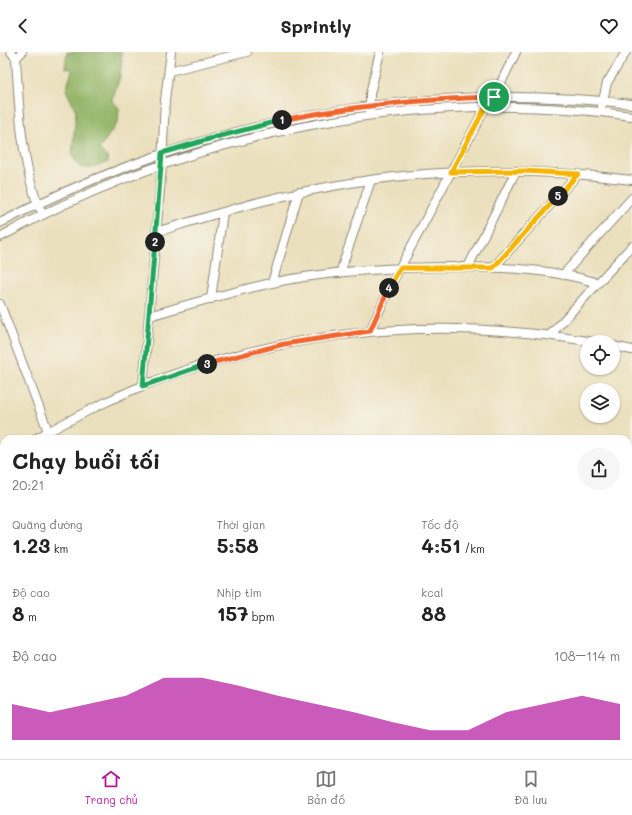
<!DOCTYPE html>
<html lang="vi">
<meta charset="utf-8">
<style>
body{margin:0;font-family:Mali,sans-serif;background:#f6f6f6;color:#222;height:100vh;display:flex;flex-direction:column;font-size:15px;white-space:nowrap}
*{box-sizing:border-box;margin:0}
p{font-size:13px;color:#767676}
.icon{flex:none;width:22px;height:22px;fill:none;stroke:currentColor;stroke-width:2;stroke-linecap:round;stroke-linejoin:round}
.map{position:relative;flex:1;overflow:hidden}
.sheet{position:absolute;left:0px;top:383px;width:632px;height:324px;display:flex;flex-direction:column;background:#fff;border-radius:12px 12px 0 0;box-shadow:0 1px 3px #0004}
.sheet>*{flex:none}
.fabs{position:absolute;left:580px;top:283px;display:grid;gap:8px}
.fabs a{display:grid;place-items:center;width:40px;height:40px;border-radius:50%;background:#fff;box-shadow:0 1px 3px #0004;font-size:20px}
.pin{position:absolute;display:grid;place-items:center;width:34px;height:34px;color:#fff;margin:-17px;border:2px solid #fff;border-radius:50%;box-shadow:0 1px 4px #0007}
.km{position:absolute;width:20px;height:20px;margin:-10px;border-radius:50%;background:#222;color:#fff;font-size:11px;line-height:20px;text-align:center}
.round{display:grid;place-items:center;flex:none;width:42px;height:42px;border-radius:21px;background:#f6f6f6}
.headline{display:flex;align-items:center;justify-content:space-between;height:68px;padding:0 12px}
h1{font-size:22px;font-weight:700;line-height:30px}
.stats{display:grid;grid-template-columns:repeat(3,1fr);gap:6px;height:68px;padding:4px 12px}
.stats div{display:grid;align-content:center}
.stats b{font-size:20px;font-weight:700}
.stats small{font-size:11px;font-weight:400}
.stats p{font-size:11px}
.chart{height:112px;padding:8px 12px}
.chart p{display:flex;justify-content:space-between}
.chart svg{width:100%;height:72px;margin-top:4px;fill:#b5179e;opacity:.7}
header{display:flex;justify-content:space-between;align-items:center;height:52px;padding:0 12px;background:#fff;font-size:18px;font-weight:700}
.dock{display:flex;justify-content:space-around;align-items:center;height:56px;border-top:1px solid #e0e0e0;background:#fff;font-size:11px;color:#767676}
.dock a{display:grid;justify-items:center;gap:2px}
.dock .active{color:#b5179e}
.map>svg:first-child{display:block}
</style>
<header><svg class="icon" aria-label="back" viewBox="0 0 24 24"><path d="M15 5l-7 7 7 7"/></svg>Sprintly<svg class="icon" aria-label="heart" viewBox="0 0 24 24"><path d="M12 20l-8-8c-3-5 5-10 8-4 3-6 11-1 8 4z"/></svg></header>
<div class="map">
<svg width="632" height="707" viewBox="0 0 632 707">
<rect width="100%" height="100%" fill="#f7f3e8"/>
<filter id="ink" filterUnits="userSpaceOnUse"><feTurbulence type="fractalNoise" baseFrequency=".025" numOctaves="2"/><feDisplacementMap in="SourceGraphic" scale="8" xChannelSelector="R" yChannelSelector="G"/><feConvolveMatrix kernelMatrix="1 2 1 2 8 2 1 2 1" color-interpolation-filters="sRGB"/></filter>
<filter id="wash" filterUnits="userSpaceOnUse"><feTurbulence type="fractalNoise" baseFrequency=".012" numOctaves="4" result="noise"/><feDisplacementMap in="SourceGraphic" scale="16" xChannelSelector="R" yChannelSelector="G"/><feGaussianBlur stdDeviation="0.9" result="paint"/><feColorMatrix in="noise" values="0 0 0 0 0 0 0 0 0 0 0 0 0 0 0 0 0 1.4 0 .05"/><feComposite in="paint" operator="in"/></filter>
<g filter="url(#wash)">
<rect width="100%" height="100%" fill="#ebe0bd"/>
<!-- green -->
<path fill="#bcd67b" stroke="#748053" d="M 4,668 L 4,703 L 28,703 L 30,707 L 0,707 L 0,673 Z"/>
<!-- forest -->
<path fill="#95b76b" stroke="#60714b" d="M 67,0 L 122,0 L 120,25 L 112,48 L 119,56 L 118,70 L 99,97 L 107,105 L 108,110 L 92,116 L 82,116 L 72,104 L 76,59 L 66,38 L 72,19 L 70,16 L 65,17 Z"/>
</g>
<g filter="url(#ink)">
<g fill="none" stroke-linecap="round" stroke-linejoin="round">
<!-- street casing -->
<g stroke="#8b8674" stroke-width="10">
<path id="street" d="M 11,0 L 16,6 L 22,0
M 16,6 C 19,54 21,113 40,157
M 169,19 L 247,0
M 602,53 L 607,31 L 626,0
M 370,58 L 370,42 L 380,0
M 0,171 C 194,70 414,27 632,52
M 156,180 C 206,165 256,149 307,139 C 414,116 524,114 632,128
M 0,185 C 190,80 417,34 632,64
M 468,215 L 516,119
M 493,216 L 578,122
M 340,221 L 371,128
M 563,223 L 632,146
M 272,231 L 299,140
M 211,247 L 223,160
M 0,252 L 51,387
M 149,264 C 194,251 240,237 286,228 C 343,218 400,215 458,215 C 504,215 553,217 598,231
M 370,279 L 393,229 L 485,56 L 494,45 L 516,0
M 550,283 L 632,194
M 613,294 L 632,298
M 143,334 L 162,113 L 165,48 L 171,0
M 35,387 C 77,364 120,341 166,325 C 305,275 449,265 594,290
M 0,407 L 4,404
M 0,464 L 4,473
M 0,533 L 4,543
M 228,703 L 230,707
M 335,703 L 336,707"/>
</g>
<!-- street -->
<use href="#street" stroke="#fff" stroke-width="8"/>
</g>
</g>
<g fill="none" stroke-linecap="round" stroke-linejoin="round" filter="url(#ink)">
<!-- split-1 casing -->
<g stroke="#fff" stroke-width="8">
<path id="split-1" d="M 282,68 C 352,54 423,47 494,45"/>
</g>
<!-- split-2 casing -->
<g stroke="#fff" stroke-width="8">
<path id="split-2" d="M 155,190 L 162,101 L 209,87 L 282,68"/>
</g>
<!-- split-3 casing -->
<g stroke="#fff" stroke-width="8">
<path id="split-3" d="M 155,190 L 143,334 L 207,312"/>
</g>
<!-- split-4 casing -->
<g stroke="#fff" stroke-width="8">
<path id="split-4" d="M 207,312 L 284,292 L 370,279 L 389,236"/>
</g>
<!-- split-5 casing -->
<g stroke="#fff" stroke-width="8">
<path id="split-5" d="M 389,236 L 400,216 L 493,216 L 558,144"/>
</g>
<!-- split-6 casing -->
<g stroke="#fff" stroke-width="8">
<path id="split-6" d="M 494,45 L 485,56 L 451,120 L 523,119 L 578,122 L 558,144"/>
</g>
<!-- split-1 -->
<use href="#split-1" stroke="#f0652b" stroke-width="5"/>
<!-- split-2 -->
<use href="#split-2" stroke="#22a559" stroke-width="5"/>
<!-- split-3 -->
<use href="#split-3" stroke="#22a559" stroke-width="5"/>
<!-- split-4 -->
<use href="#split-4" stroke="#f0652b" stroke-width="5"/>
<!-- split-5 -->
<use href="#split-5" stroke="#f5b400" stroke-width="5"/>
<!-- split-6 -->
<use href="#split-6" stroke="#f5b400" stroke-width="5"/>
</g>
</svg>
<div class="fabs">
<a><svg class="icon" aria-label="locate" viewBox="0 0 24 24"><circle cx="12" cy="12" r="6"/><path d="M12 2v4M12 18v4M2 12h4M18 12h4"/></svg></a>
<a><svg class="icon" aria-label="layers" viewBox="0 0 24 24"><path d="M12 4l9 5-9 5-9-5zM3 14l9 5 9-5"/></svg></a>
</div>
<div class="pin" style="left:494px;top:45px;background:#1e9e55"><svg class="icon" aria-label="arrive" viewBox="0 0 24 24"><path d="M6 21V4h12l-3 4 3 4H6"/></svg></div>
<b class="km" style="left:282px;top:68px">1</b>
<b class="km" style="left:155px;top:190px">2</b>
<b class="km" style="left:207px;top:312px">3</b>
<b class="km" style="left:389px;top:236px">4</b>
<b class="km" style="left:558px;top:144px">5</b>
<section class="sheet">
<div class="headline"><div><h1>Chạy buổi tối</h1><p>20:21</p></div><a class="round"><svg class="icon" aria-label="share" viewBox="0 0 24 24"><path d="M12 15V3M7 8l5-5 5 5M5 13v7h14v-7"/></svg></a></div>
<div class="stats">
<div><p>Quãng đường</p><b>1.23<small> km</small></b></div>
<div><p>Thời gian</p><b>5:58</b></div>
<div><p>Tốc độ</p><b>4:51<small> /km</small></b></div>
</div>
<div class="stats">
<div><p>Độ cao</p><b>8<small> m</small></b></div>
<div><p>Nhịp tim</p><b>157<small> bpm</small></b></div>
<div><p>kcal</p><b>88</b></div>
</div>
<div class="chart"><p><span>Độ cao</span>108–114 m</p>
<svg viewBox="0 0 160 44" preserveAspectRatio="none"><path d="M0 44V22L10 27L20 22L30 17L40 6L50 6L60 11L70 17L80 22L90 27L100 33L110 38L120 38L130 27L140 22L150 17L160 22V44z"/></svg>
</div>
</section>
</div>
<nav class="dock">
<a class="active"><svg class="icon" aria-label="home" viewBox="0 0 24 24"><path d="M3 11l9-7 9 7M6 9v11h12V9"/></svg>Trang chủ</a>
<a><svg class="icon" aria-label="map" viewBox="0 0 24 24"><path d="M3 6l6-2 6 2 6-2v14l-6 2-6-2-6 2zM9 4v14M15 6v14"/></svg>Bản đồ</a>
<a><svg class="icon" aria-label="saved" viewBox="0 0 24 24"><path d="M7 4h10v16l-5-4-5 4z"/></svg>Đã lưu</a>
</nav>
